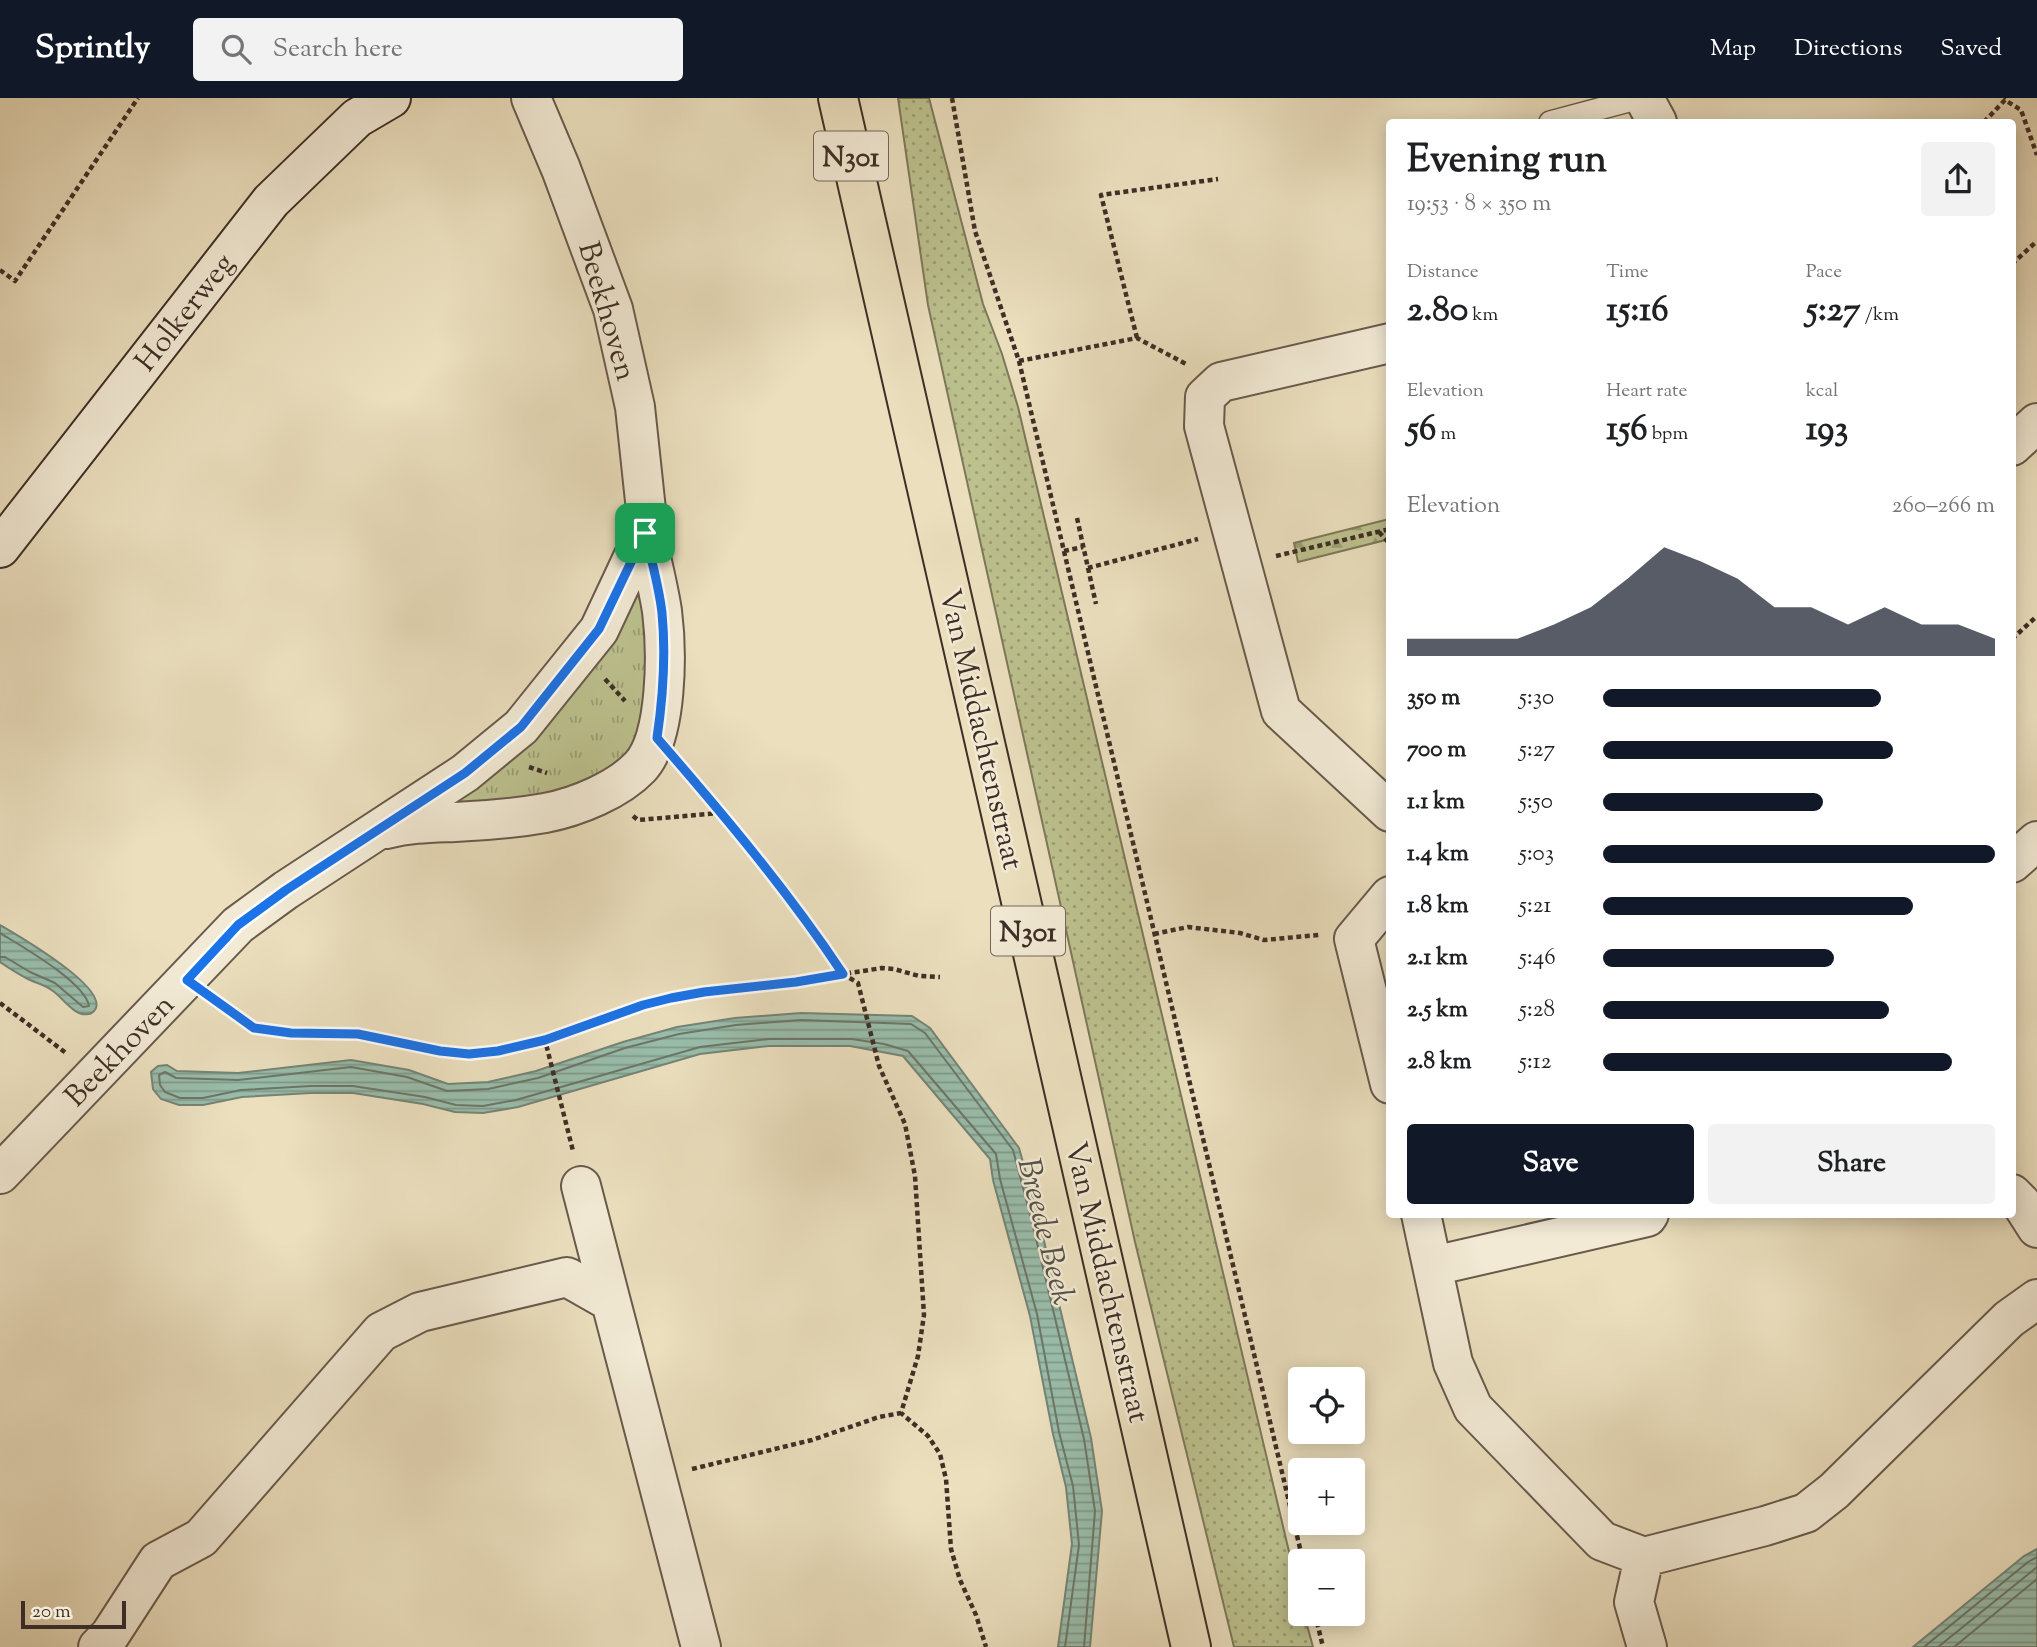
<!DOCTYPE html>
<meta charset="utf-8">
<style>
body{margin:0;font-family:"Sorts Mill Goudy",serif;background:#f2f2f2;color:#202124;height:100vh;display:flex;flex-direction:column;font-size:26px;white-space:nowrap}
*{box-sizing:border-box;margin:0}
p{font-size:23px;color:#757577}
.icon{flex:none;width:38px;height:38px;fill:none;stroke:currentColor;stroke-width:2;stroke-linecap:round;stroke-linejoin:round}
.map{position:relative;flex:1;overflow:hidden}
.details{position:absolute;left:1386px;top:21px;width:630px;height:1099px;display:flex;flex-direction:column;background:#fff;border-radius:7px;box-shadow:0 4px 18px #0003}
.details>*{flex:none}
.tools{position:absolute;left:1288px;top:1269px;display:grid;gap:14px}
.tools a{display:grid;place-items:center;width:77px;height:77px;border-radius:7px;background:#fff;box-shadow:0 4px 18px #0003;font-size:35px}
.scale{position:absolute;left:21px;bottom:18px;width:105px;box-sizing:border-box;padding-left:7px;border:4px solid #3e2e26;border-top:0;font-size:19px;line-height:24px;white-space:nowrap;color:#3e2e26;-webkit-text-stroke:5px #f2ead5;paint-order:stroke}
.pin{position:absolute;display:grid;place-items:center;width:60px;height:60px;color:#fff;margin:-30px;border-radius:14px;box-shadow:0 4px 10px #0006}
.round{display:grid;place-items:center;flex:none;width:74px;height:74px;border-radius:7px;background:#f2f2f2}
.headline{display:flex;align-items:center;justify-content:space-between;height:119px;padding:0 21px}
h1{font-size:38px;font-weight:800;line-height:52px}
.stats{display:grid;grid-template-columns:repeat(3,1fr);gap:10px;height:119px;padding:7px 21px}
.stats div{display:grid;align-content:center}
.stats b{font-size:35px;font-weight:800}
.stats small{font-size:19px;font-weight:400}
.stats p{font-size:19px}
.chart{height:196px;padding:14px 21px}
.chart p{display:flex;justify-content:space-between}
.chart svg{width:100%;height:126px;margin-top:7px;fill:#111827;opacity:.7}
.primary-button{display:flex;gap:14px;margin-top:auto;padding:14px 21px}
.primary-button a{flex:1;height:80px;border-radius:7px;background:#111827;color:#fff;font-size:28px;font-weight:800;line-height:80px;text-align:center}
.primary-button a+a{background:#f2f2f2;color:#202124}
ul{padding:0 21px;list-style:none;font-size:23px}
li{display:grid;grid-template-columns:112px 84px 1fr;align-items:center;height:52px}
li i{height:18px;border-radius:9px;background:#111827}
header{display:flex;align-items:center;gap:42px;box-sizing:border-box;height:98px;padding:0 35px;background:#111827;color:#fff}
header strong{font-size:33px}
nav{display:flex;gap:38px;margin-inline-start:auto;font-size:24px}
.search{width:490px;height:63px;background:#f2f2f2;display:flex;align-items:center;gap:18px;box-sizing:border-box;padding:0 24px;border-radius:7px;color:#757577;font-size:26px}
.map>svg:first-child{display:block}
</style>
<header>
<strong>Sprintly</strong>
<div class="search"><svg class="icon" aria-label="search" viewBox="0 0 24 24"><circle cx="10" cy="10" r="6"/><path d="M15 15l6 6"/></svg>Search here</div>
<nav><a>Map</a><a>Directions</a><a>Saved</a></nav>
</header>
<div class="map">
<svg width="2037" height="1549" viewBox="0 0 2037 1549">
<defs>
<pattern id="grass-dots" width="8" height="8" patternUnits="userSpaceOnUse" patternTransform="scale(1.75)"><rect width="8" height="8" fill="#bcc18e"/><path d="M2 2h.1M6 6h.1" fill="none" stroke="#9a9d74" stroke-width="1.8" stroke-linecap="round"/></pattern>
<pattern id="forest-firs" width="22" height="20" patternUnits="userSpaceOnUse" patternTransform="scale(1.75)"><rect width="22" height="20" fill="#bcc18e"/><path d="M5 1l3.5 6h-7zM16 11l3.5 6h-7z" fill="#9a9d74"/></pattern>
<pattern id="park-tufts" width="24" height="20" patternUnits="userSpaceOnUse" patternTransform="scale(1.75)"><rect width="24" height="20" fill="#bcc18e"/><path d="M3 7l-1-3M5 7V3M7 7l1-3M15 17l-1-3M17 17v-4M19 17l1-3" fill="none" stroke="#9a9d74"/></pattern>
<pattern id="water-rules" width="6" height="5" patternUnits="userSpaceOnUse" patternTransform="scale(1.75)"><rect width="6" height="5" fill="#99bdab"/><path d="M0 2.5h6" fill="none" stroke="#7e9a8b"/></pattern>
</defs>
<rect width="100%" height="100%" fill="#ebdfbe"/>
<filter id="stains"><feTurbulence type="fractalNoise" baseFrequency=".00286" numOctaves="4"/><feColorMatrix values="0 0 0 0 .2 0 0 0 0 .09 0 0 0 0 .02 0 0 0 .5 -.17"/></filter>
<radialGradient id="worn" r=".72"><stop offset=".6" stop-color="#630" stop-opacity="0"/><stop offset="1" stop-color="#630" stop-opacity=".3"/></radialGradient>
<!-- grass -->
<path fill="url(#grass-dots)" stroke="#7d785a" stroke-width="2" d="M 898,0 L 929,0 L 983,206 L 1002,256 L 1018,309 L 1300,1500 L 1300,1516 L 1304,1516 L 1313,1549 L 1234,1549 L 1135,1144 L 928,207 Z"/>
<!-- forest -->
<path fill="url(#forest-firs)" stroke="#7d785a" stroke-width="2" d="M 1389,421 L 1389,446 L 1386,442 L 1298,464 L 1294,445 Z"/>
<!-- park -->
<path fill="url(#park-tufts)" stroke="#7d785a" stroke-width="2" d="M 648,485 L 649,620 L 637,653 L 577,694 L 462,709 L 446,703 L 628,489 Z"/>
<!-- water -->
<path fill="url(#water-rules)" stroke="#758476" stroke-width="2" d="M 0,827 C 17,837 104,887 96,910 C 94,914 92,916 88,916 C 75,919 63,900 53,893 C 46,887 36,885 28,881 C 18,876 9,870 0,864 Z
M 801,915 L 912,918 L 930,930 L 1019,1050 L 1038,1118 L 1091,1340 L 1102,1413 L 1090,1549 L 1058,1549 L 1072,1446 L 1066,1389 L 1053,1336 L 1030,1218 L 993,1082 L 990,1061 L 903,958 L 850,948 L 769,948 L 700,956 L 518,1009 L 483,1015 L 455,1014 L 423,1006 L 353,995 L 311,995 L 242,999 L 203,1007 L 179,1007 L 161,1001 L 153,991 L 151,974 L 158,968 L 167,967 L 177,973 L 238,975 L 351,962 L 409,972 L 448,986 L 488,984 L 536,973 L 623,944 L 677,929 L 735,920 Z
M 2037,1451 L 2037,1549 L 1913,1549 L 2024,1458 Z"/>
<g fill="none" stroke-linecap="round" stroke-linejoin="round">
<!-- shore -->
<path stroke="#6c7668" stroke-width="2" d="M 0,835 C 21,848 85,884 89,908 L 83,909 L 55,885 L 30,874 L 5,859 L 0,859
M 1065,1549 L 1079,1447 L 1073,1388 L 1059,1334 L 1037,1216 L 1000,1081 L 996,1056 L 908,953 L 884,946 L 852,941 L 769,941 L 700,949 L 516,1002 L 483,1008 L 456,1007 L 425,999 L 353,988 L 311,988 L 241,992 L 203,1000 L 180,1000 L 165,994 L 160,987 L 159,977 L 165,974 L 176,980 L 238,982 L 351,969 L 407,979 L 447,993 L 488,991 L 538,980 L 625,950 L 679,936 L 736,927 L 801,922 L 911,926 L 925,935 L 1013,1052 L 1031,1120 L 1084,1341 L 1095,1413 L 1084,1549
M 1924,1549 L 2028,1464 L 2037,1459
M 1938,1549 L 2037,1469
M 1954,1549 L 2037,1481"/>
<!-- lane casing -->
<g stroke="#695a4c" stroke-width="24">
<path id="lane" d="M 1550,24 L 1640,0"/>
</g>
<!-- street casing -->
<g stroke="#695a4c" stroke-width="42">
<path id="street" d="M 1644,0 L 1657,24
M 1390,245 L 1221,284 L 1205,299 L 1204,328 L 1281,613 L 1390,714
M 2012,348 L 2037,325
M 386,731 C 411,725 429,725 455,724 C 484,723 516,720 545,715 C 577,709 618,692 640,669 C 668,639 667,552 662,513 C 658,487 651,460 645,434
M 2012,765 L 2037,743
M 1390,798 L 1354,841 L 1390,986
M 0,1076 L 238,827 L 286,792 L 465,675 L 521,629 L 599,532 L 645,434 L 646,412 L 635,309 L 613,211 L 561,71 L 531,0
M 581,1088 L 611,1204
M 2012,1096 L 2021,1105 L 2037,1130
M 1421,1116 L 1453,1265 L 1473,1310 L 1602,1443 L 1644,1459 L 1634,1504 L 1647,1549
M 1433,1168 L 1647,1119 L 1649,1116
M 1644,1459 L 1765,1428 L 1806,1415 L 1834,1393 L 2009,1221 L 2037,1201
M 98,1549 L 110,1537 L 158,1463 L 201,1440 L 381,1234 L 420,1214 L 567,1179 L 611,1204 L 701,1549"/>
</g>
<!-- secondary casing -->
<g stroke="#3e2e26" stroke-width="42">
<path id="secondary" d="M 0,450 L 271,103 L 357,20 L 391,0"/>
</g>
<!-- primary casing -->
<g stroke="#3e2e26" stroke-width="42">
<path id="primary" d="M 838,0 L 1191,1549"/>
</g>
<!-- path -->
<path stroke="#3e2e26" stroke-width="4.5" stroke-dasharray="5 3.5" stroke-linecap="butt" d="M 952,0 L 975,133 L 1019,263 L 1303,1463
M 1984,24 L 2005,2 L 2021,12 L 2037,57
M 2012,166 L 2037,143
M 0,172 L 15,183 L 138,0
M 1137,240 L 1101,97 L 1218,81
M 1019,263 L 1137,240 L 1186,266
M 1077,420 L 1088,470 L 1198,441
M 1379,434 L 1390,446
M 1064,453 L 1083,449
M 1276,458 L 1390,431
M 1088,470 L 1096,506
M 2012,541 L 2037,518
M 605,581 L 625,603
M 529,669 L 547,675
M 683,671 C 740,737 795,804 843,876 L 882,870 L 894,871 L 919,878 L 940,879
M 633,718 L 638,722 L 720,715
M 1154,836 L 1188,829 L 1240,835 L 1264,842 L 1319,837
M 215,902 L 255,930 L 291,935 L 358,936 L 408,945 L 440,953 L 469,956 L 498,953 L 545,942 L 573,1053
M 0,905 L 66,955
M 545,942 L 643,907 L 671,900 L 704,894 L 796,884 L 843,876 L 858,885 L 879,968 L 905,1026 L 915,1078 L 924,1217 L 918,1258 L 901,1315 L 928,1338 L 940,1356 L 946,1381 L 951,1451 L 960,1482 L 976,1517 L 986,1549
M 692,1371 L 812,1342 L 879,1319 L 901,1315
M 1315,1516 L 1323,1549"/>
<!-- lane -->
<use href="#lane" stroke="#f2ead5" stroke-width="21"/>
<!-- street -->
<use href="#street" stroke="#f2ead5" stroke-width="38"/>
<!-- secondary -->
<use href="#secondary" stroke="#f2ead5" stroke-width="38"/>
<!-- primary -->
<use href="#primary" stroke="#ebdfbe" stroke-width="38"/>
</g>
<g fill="none" stroke-linecap="round" stroke-linejoin="round">
<!-- route casing -->
<g stroke="#fff" stroke-width="14">
<path id="route" d="M 645,435 C 651,461 659,488 662,515 C 666,557 663,599 657,640 C 723,716 787,792 843,876 L 796,884 L 704,894 L 671,900 L 643,907 L 545,942 L 498,953 L 469,956 L 440,953 L 358,936 L 291,935 L 254,930 L 187,882 L 238,827 L 286,792 L 465,675 L 521,629 L 599,531 Z"/>
</g>
<!-- route -->
<use href="#route" stroke="#1a73e8" stroke-width="9"/>
</g>
<g text-anchor="middle" stroke-width="5" stroke-linejoin="round" paint-order="stroke">
<!-- shield labels -->
<g fill="#f2ead5" stroke="#74665a" stroke-width="2">
<rect x="814" y="33.5" width="74" height="49" rx="5"/>
<rect x="991" y="808.5" width="74" height="49" rx="5"/>
</g>
<g font-size="28" font-weight="bold" fill="#3e2e26">
<text x="851" y="68">N301</text>
<text x="1028" y="843">N301</text>
</g>
<!-- street labels -->
<g font-size="30" fill="#3e2e26" stroke="#f2ead5">
<text transform="translate(608 213) rotate(74)" y="10">Beekhoven</text>
<text transform="translate(184 214) rotate(-52)" y="10">Holkerweg</text>
<text transform="translate(982 631) rotate(77)" y="10">Van Middachtenstraat</text>
<text transform="translate(119 952) rotate(-46)" y="10">Beekhoven</text>
<text transform="translate(1108 1184) rotate(77)" y="10">Van Middachtenstraat</text>
</g>
<!-- water labels -->
<g font-size="32" font-style="italic" fill="#555247" stroke="#f2ead5">
<text transform="translate(1047 1133) rotate(76)" y="11">Breede Beek</text>
</g>
</g>
<rect width="100%" height="100%" filter="url(#stains)"/>
<rect width="100%" height="100%" fill="url(#worn)"/>
</svg>
<div class="tools">
<a><svg class="icon" aria-label="locate" viewBox="0 0 24 24"><circle cx="12" cy="12" r="6"/><path d="M12 2v4M12 18v4M2 12h4M18 12h4"/></svg></a>
<a>+</a>
<a>−</a>
</div>
<div class="scale">20 m</div>
<div class="pin" style="left:645px;top:435px;background:#1e9e55"><svg class="icon" aria-label="arrive" viewBox="0 0 24 24"><path d="M6 21V4h12l-3 4 3 4H6"/></svg></div>
<section class="details">
<div class="headline"><div><h1>Evening run</h1><p>19:53 · 8 × 350 m</p></div><a class="round"><svg class="icon" aria-label="share" viewBox="0 0 24 24"><path d="M12 15V3M7 8l5-5 5 5M5 13v7h14v-7"/></svg></a></div>
<div class="stats">
<div><p>Distance</p><b>2.80<small> km</small></b></div>
<div><p>Time</p><b>15:16</b></div>
<div><p>Pace</p><b>5:27<small> /km</small></b></div>
</div>
<div class="stats">
<div><p>Elevation</p><b>56<small> m</small></b></div>
<div><p>Heart rate</p><b>156<small> bpm</small></b></div>
<div><p>kcal</p><b>193</b></div>
</div>
<div class="chart"><p><span>Elevation</span>260–266 m</p>
<svg viewBox="0 0 160 44" preserveAspectRatio="none"><path d="M0 44V38L10 38L20 38L30 38L40 33L50 27L60 17L70 6L80 11L90 17L100 27L110 27L120 33L130 27L140 33L150 33L160 38V44z"/></svg>
</div>
<ul>
<li><b>350 m</b>5:30<i style="width:71%"></i></li>
<li><b>700 m</b>5:27<i style="width:74%"></i></li>
<li><b>1.1 km</b>5:50<i style="width:56%"></i></li>
<li><b>1.4 km</b>5:03<i style="width:100%"></i></li>
<li><b>1.8 km</b>5:21<i style="width:79%"></i></li>
<li><b>2.1 km</b>5:46<i style="width:59%"></i></li>
<li><b>2.5 km</b>5:28<i style="width:73%"></i></li>
<li><b>2.8 km</b>5:12<i style="width:89%"></i></li>
</ul>
<div class="primary-button"><a>Save</a><a>Share</a></div>
</section>
</div>
